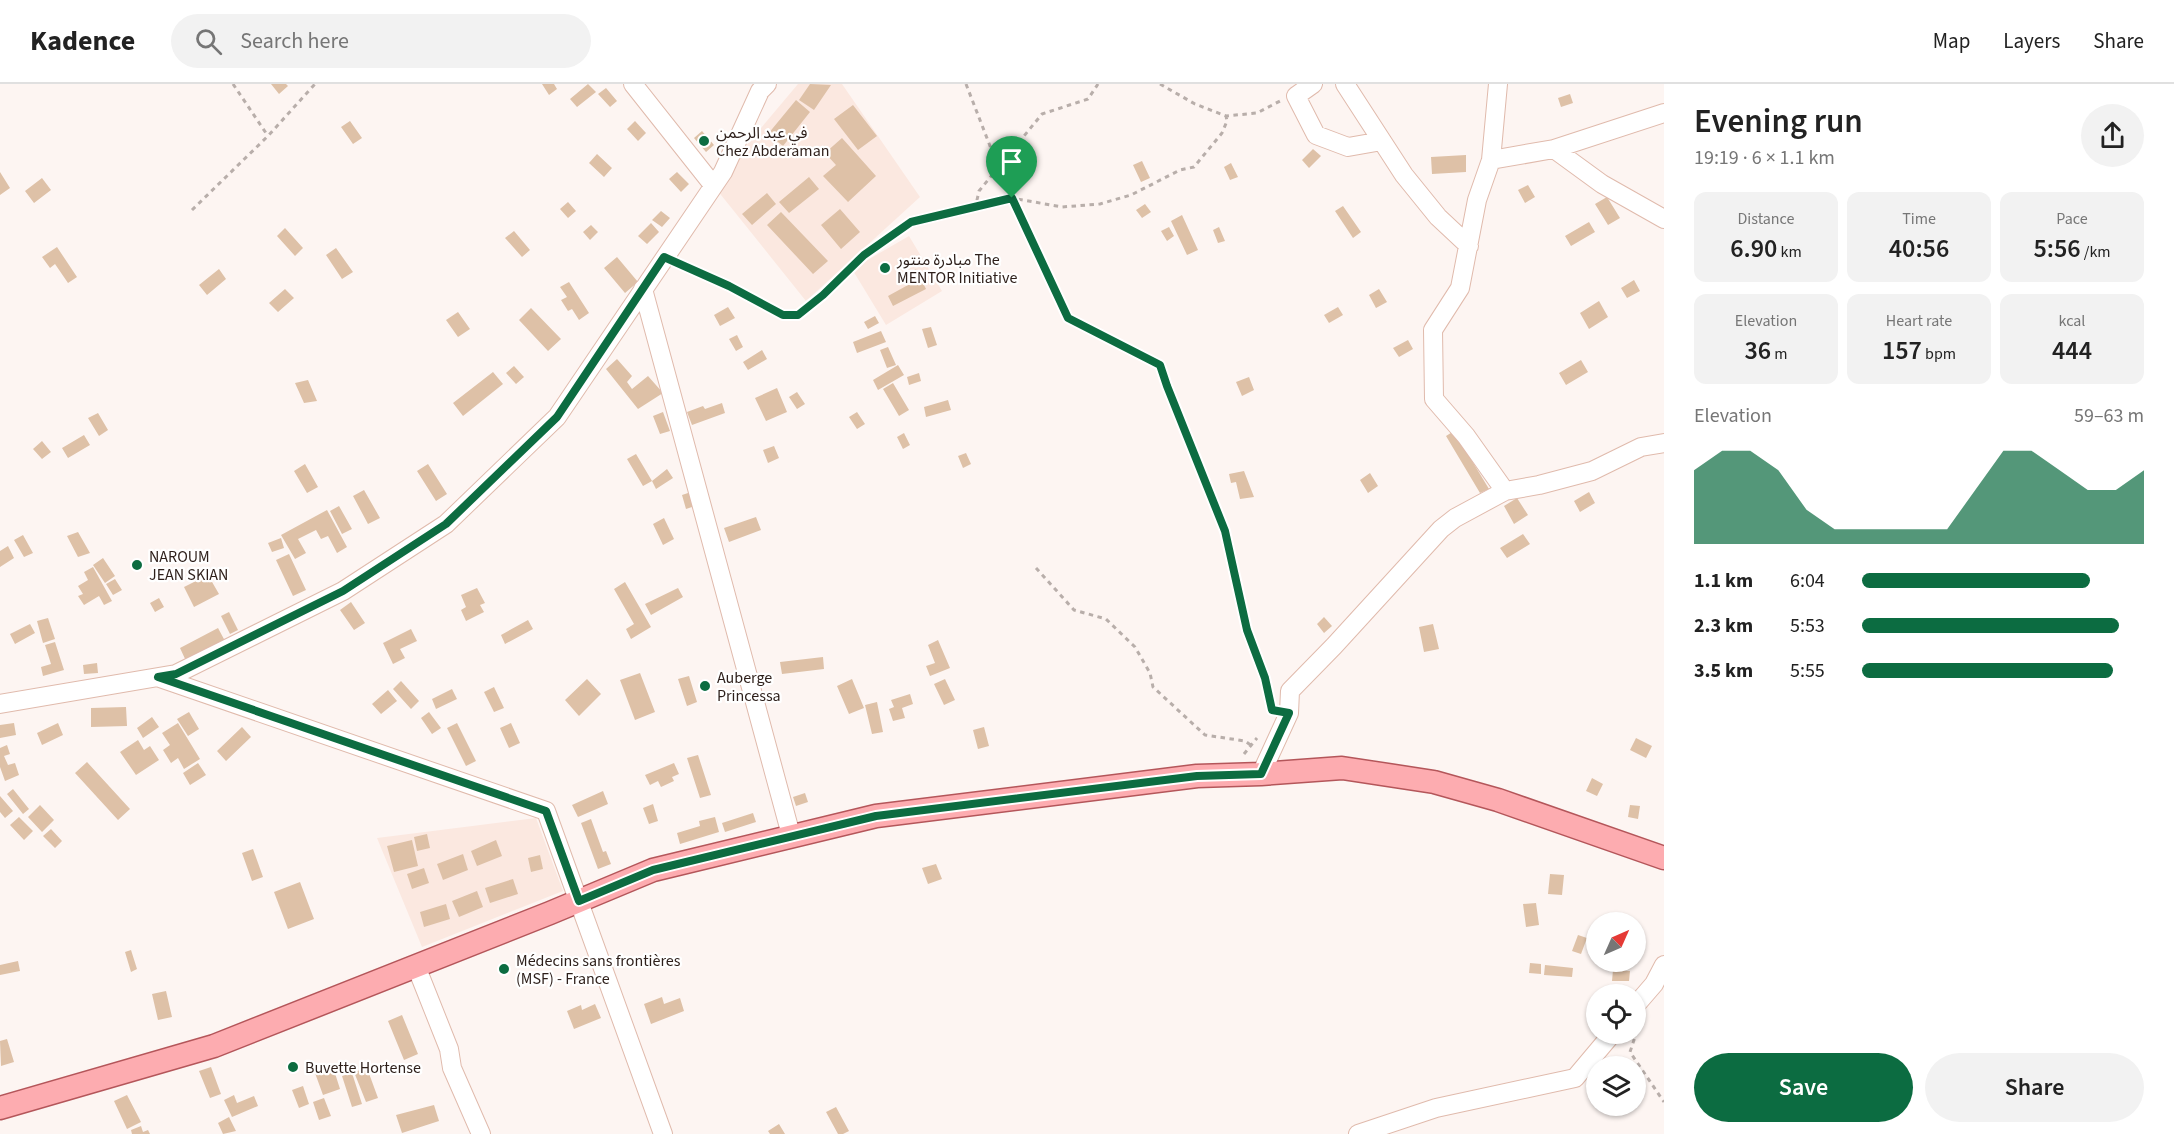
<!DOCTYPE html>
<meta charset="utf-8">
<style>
body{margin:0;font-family:"Source Sans 3","Noto Sans Arabic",sans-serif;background:#f2f2f2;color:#222;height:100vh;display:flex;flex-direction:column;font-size:22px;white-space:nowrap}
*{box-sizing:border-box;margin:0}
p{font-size:20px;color:#767676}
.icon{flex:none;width:33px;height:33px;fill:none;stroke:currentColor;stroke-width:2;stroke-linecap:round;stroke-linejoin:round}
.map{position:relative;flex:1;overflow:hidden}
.side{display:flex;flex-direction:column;background:#fff;width:510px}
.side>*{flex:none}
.needle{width:39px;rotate:45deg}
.fabs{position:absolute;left:1586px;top:828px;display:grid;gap:12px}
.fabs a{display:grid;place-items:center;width:60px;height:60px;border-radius:50%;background:#fff;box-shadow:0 2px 4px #0004;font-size:30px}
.pin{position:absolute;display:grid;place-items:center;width:51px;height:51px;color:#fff;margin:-62px -26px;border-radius:50% 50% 50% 0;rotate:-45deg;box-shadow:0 0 6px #0007}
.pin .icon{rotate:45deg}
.round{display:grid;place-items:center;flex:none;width:63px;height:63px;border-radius:32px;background:#f2f2f2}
.overview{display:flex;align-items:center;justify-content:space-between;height:102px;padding:0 30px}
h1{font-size:33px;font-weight:600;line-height:45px}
.stats{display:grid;grid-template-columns:repeat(3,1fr);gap:9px;height:102px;padding:6px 30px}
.stats div{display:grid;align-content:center;border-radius:12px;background:#f2f2f2;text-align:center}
.stats b{font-size:26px;font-weight:600}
.stats small{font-size:16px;font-weight:400}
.stats p{font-size:16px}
.chart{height:168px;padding:12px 30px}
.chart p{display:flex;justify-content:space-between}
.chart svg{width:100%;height:108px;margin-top:6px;fill:#0c6c41;opacity:.7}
.cta{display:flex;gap:12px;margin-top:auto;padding:12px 30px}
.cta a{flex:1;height:69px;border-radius:36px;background:#0c6c41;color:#fff;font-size:24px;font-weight:600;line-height:69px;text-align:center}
.cta a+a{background:#f2f2f2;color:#222}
ul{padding:0 30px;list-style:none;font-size:20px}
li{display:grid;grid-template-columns:96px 72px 1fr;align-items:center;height:45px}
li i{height:15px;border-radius:8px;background:#0c6c41}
header{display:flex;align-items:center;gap:36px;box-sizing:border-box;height:84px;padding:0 30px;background:#fff;border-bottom:2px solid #e0e0e0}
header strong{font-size:28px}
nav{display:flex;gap:33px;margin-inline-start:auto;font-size:21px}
.search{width:420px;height:54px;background:#f2f2f2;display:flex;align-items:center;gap:15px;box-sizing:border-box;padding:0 21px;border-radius:33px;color:#767676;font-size:22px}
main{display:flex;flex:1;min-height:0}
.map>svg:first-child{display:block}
</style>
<header>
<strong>Kadence</strong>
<div class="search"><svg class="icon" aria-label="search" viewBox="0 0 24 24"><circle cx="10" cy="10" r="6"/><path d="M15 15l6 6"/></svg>Search here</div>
<nav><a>Map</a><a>Layers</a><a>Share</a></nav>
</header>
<main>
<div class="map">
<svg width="1664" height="1050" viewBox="0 0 1664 1050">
<rect width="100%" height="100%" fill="#fdf5f2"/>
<!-- built -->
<path fill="#fbe8e0" d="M 798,0 L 842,0 L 920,113 L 806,217 L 713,101 Z
M 909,152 L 942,207 L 886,241 L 852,185 Z
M 536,734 L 563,807 L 422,863 L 377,754 Z"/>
<!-- building -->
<path fill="#dec1a7" d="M 271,0 L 286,0 L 288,2 L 279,10 Z
M 542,0 L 554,0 L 557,5 L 549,11 Z
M 588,0 L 596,8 L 577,23 L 570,15 Z
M 810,0 L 831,1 L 814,26 L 799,16 Z
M 606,4 L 617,17 L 610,23 L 598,10 Z
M 1570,10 L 1573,19 L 1561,23 L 1558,14 Z
M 796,16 L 810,28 L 783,62 L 768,50 Z
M 853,21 L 877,52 L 858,66 L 834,35 Z
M 350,37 L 362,54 L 353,60 L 341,43 Z
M 635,37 L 646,49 L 638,57 L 627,45 Z
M 702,47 L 714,61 L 706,68 L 694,54 Z
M 842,54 L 876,92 L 848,118 L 823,92 L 836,81 L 825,69 Z
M 1313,65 L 1321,72 L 1309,84 L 1302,76 Z
M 597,70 L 612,84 L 604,93 L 589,79 Z
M 1466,71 L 1466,88 L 1432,90 L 1431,73 Z
M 1142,77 L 1150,94 L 1141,98 L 1133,81 Z
M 1231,79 L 1238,93 L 1230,96 L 1224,83 Z
M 0,88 L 10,104 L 0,111 Z
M 677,88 L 689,100 L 681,108 L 669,95 Z
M 809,93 L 819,105 L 789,129 L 779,118 Z
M 42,94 L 51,106 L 34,119 L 25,107 Z
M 1528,101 L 1535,113 L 1525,119 L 1518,106 Z
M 767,109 L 776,120 L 752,141 L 742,130 Z
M 1607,113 L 1620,134 L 1608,141 L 1595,120 Z
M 568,118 L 576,127 L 568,134 L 560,125 Z
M 1145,120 L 1151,128 L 1142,134 L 1136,126 Z
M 1343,122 L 1361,148 L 1353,154 L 1335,127 Z
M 840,125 L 860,148 L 841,165 L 821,141 Z
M 661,127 L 670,134 L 662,143 L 652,136 Z
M 781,128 L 828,177 L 813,190 L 767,141 Z
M 1182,131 L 1198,166 L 1187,171 L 1171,137 Z
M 1589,138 L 1595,148 L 1571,162 L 1565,152 Z
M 651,139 L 659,148 L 647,160 L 638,152 Z
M 591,141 L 598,148 L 590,156 L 583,148 Z
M 1169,143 L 1174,152 L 1167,157 L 1161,147 Z
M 1219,143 L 1225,157 L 1218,159 L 1213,146 Z
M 285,144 L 303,164 L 295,172 L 277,152 Z
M 514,147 L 530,166 L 522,173 L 505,154 Z
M 57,163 L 77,193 L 68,199 L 55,180 L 50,184 L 42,173 Z
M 336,164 L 353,188 L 342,195 L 326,171 Z
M 617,173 L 638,198 L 625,209 L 604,184 Z
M 219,185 L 226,195 L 207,211 L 199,201 Z
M 916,185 L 926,205 L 893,222 L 888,212 L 908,201 L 903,192 Z
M 1634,196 L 1640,207 L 1627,214 L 1621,204 Z
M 569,198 L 589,229 L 579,236 L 572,225 L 568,227 L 561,216 L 567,213 L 560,203 Z
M 285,205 L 294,214 L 278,228 L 269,219 Z
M 1379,205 L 1387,218 L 1376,224 L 1369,211 Z
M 1599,217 L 1608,233 L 1589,245 L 1580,229 Z
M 728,223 L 735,234 L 720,242 L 714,231 Z
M 1338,223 L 1343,231 L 1329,239 L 1324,231 Z
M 531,224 L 561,255 L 548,267 L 519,236 Z
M 458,228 L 470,245 L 458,253 L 446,236 Z
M 875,232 L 879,239 L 868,245 L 864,238 Z
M 931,243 L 937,261 L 928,264 L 922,245 Z
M 881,247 L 886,258 L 857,269 L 853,258 Z
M 737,251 L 743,263 L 736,267 L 729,255 Z
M 1408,256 L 1413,265 L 1399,273 L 1393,264 Z
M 888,263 L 896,281 L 887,284 L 880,266 Z
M 762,266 L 767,275 L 748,286 L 743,278 Z
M 617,275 L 632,292 L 627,298 L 632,305 L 648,292 L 663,309 L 638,325 L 606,285 Z
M 1581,276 L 1588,288 L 1566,301 L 1559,289 Z
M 898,281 L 904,291 L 878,306 L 873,296 Z
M 514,282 L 524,293 L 516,300 L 506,289 Z
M 493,288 L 503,300 L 463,332 L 453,319 Z
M 919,289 L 921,297 L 909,301 L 907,293 Z
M 1249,293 L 1254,306 L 1242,312 L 1236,298 Z
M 308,296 L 317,317 L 304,319 L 295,299 Z
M 893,299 L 909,326 L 899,332 L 883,305 Z
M 777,304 L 787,328 L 766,337 L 755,314 Z
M 797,308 L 805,320 L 797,325 L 789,313 Z
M 948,316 L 951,326 L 926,333 L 924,323 Z
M 722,319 L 725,329 L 692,341 L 687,328 L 703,322 L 705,325 Z
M 663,328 L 670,347 L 660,350 L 653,332 Z
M 857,328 L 865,340 L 857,345 L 849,333 Z
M 98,329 L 108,346 L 99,352 L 88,334 Z
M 1454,347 L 1489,405 L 1480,409 L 1446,352 Z
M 904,349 L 910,361 L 903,365 L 897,353 Z
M 84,351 L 90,361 L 68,374 L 62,364 Z
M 42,357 L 51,368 L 42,375 L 33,365 Z
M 774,362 L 779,374 L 768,379 L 763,366 Z
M 966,369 L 971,380 L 963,384 L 958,372 Z
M 636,370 L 652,397 L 667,385 L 673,394 L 656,405 L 652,397 L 643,402 L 627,375 Z
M 305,380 L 318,403 L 307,409 L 294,387 Z
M 428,380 L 447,410 L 436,417 L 417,387 Z
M 1244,387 L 1254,413 L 1240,415 L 1236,398 L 1231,399 L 1229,390 Z
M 1370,389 L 1378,402 L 1368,409 L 1360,396 Z
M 364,406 L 380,434 L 368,440 L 353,412 Z
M 691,408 L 695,422 L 686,425 L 682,411 Z
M 1589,408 L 1595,419 L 1580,428 L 1574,417 Z
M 1517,414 L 1528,431 L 1514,440 L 1504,422 Z
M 339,422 L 352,445 L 342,450 L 330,427 Z
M 327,426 L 347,463 L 337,469 L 328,452 L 321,455 L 316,446 L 298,455 L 306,469 L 295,475 L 281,451 Z
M 756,433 L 761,446 L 729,458 L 724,444 Z
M 664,434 L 674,455 L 663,461 L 653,440 Z
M 78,448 L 90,469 L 78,473 L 67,452 Z
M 1523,450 L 1530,460 L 1507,474 L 1500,464 Z
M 23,451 L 33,469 L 24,473 L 14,456 Z
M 281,454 L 284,464 L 272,468 L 268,459 Z
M 8,462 L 14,474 L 0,483 L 0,467 Z
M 289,470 L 306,506 L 293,512 L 276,476 Z
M 103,474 L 115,492 L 105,499 L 93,481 Z
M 93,483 L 112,517 L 104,521 L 99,512 L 84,521 L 78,512 L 83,510 L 78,502 L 88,496 L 84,488 Z
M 208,491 L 219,510 L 194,523 L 184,503 Z
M 115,495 L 122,506 L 113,511 L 106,500 Z
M 625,498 L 651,543 L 631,555 L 626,545 L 634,540 L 614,505 Z
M 477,504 L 485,519 L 480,521 L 484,528 L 466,537 L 461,526 L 466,523 L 461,511 Z
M 678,504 L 683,513 L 651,531 L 645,520 Z
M 159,514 L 164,523 L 155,528 L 150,519 Z
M 351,518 L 365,539 L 354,546 L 340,526 Z
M 229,528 L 238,546 L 230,550 L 221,532 Z
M 1324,533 L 1332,542 L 1324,549 L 1317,540 Z
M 48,534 L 55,555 L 43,559 L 37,537 Z
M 528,536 L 533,545 L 505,560 L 501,551 Z
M 30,540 L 35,549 L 15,560 L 10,550 Z
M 1433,540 L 1439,565 L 1424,568 L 1419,543 Z
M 218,544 L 225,557 L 186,577 L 180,564 Z
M 411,545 L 417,557 L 400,565 L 405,574 L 393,580 L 383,559 Z
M 938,556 L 950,584 L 930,592 L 926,582 L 935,579 L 928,561 Z
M 55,558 L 64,586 L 43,592 L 41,583 L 51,580 L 45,561 Z
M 823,573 L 824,585 L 782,590 L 780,578 Z
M 97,579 L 98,589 L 84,590 L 83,581 Z
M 640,589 L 655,628 L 635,636 L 620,596 Z
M 689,592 L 697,618 L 687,622 L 678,595 Z
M 587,595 L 601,610 L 579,632 L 565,616 Z
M 852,595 L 864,624 L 849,630 L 837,602 Z
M 945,595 L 955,616 L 944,621 L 934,600 Z
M 401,597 L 419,617 L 411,625 L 393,605 Z
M 494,603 L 504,624 L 494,628 L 484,608 Z
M 452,605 L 457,615 L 436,625 L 432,615 Z
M 388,606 L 397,617 L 381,630 L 372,620 Z
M 910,610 L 913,620 L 902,624 L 905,634 L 893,637 L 889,625 L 894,623 L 891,616 Z
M 877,618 L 883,648 L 872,650 L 865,621 Z
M 126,623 L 127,642 L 91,643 L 91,624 Z
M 189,628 L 199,645 L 188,652 L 177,635 Z
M 429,628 L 441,644 L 432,650 L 421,634 Z
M 152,633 L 159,643 L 143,654 L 137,644 Z
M 14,639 L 16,651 L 0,654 L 0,641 Z
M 58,639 L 63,651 L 42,661 L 37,649 Z
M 178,639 L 200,675 L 184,685 L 178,674 L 171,679 L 163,666 L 170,661 L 162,649 Z
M 457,639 L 476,677 L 466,682 L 447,644 Z
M 511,639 L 520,659 L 509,664 L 500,644 Z
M 242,643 L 251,653 L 226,677 L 217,667 Z
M 984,643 L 989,662 L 978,665 L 973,646 Z
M 1636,654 L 1652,662 L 1646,674 L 1630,666 Z
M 138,656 L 144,666 L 150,662 L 159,676 L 136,691 L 120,668 Z
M 7,661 L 10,670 L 4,672 L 8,681 L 15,679 L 19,691 L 5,697 L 0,683 L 0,664 Z
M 698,671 L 711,711 L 700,714 L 687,674 Z
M 87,678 L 130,725 L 118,736 L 75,689 Z
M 198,679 L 206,691 L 190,701 L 183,689 Z
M 674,679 L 679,690 L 672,693 L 674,697 L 661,703 L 658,697 L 650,701 L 645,691 Z
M 1592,694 L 1603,700 L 1597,712 L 1586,707 Z
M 13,705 L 29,725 L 23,730 L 7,710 Z
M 603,707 L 608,720 L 578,733 L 572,721 Z
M 805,709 L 808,718 L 796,722 L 793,713 Z
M 0,712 L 13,727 L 5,734 L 0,728 Z
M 653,720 L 658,737 L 649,740 L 643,724 Z
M 40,721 L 54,736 L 42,748 L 28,733 Z
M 1630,721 L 1640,722 L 1638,735 L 1628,733 Z
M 753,729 L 756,738 L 725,748 L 722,739 Z
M 19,733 L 33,747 L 24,756 L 10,741 Z
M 715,733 L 719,748 L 680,760 L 677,749 L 700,742 L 699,737 Z
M 591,735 L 603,768 L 606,767 L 611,780 L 598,785 L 581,739 Z
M 51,745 L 62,757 L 55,764 L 43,752 Z
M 427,750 L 430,764 L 417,767 L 414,753 Z
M 412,756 L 418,782 L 394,788 L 387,762 Z
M 496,756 L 502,772 L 477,782 L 471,767 Z
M 253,765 L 263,793 L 252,797 L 242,769 Z
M 463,770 L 468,786 L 443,796 L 437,780 Z
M 540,771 L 543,785 L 531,788 L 528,774 Z
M 936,780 L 942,795 L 928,800 L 922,784 Z
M 424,784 L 429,799 L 412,805 L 407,790 Z
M 1550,790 L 1564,791 L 1562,811 L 1548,810 Z
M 513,795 L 518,810 L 490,819 L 485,804 Z
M 300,798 L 314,835 L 288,845 L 274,808 Z
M 477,807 L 483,823 L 459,833 L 452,817 Z
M 1536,819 L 1539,841 L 1526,843 L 1523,820 Z
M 446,820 L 450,835 L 424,843 L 420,828 Z
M 1578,851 L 1587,854 L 1581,870 L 1572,867 Z
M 131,866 L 137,885 L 131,888 L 125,868 Z
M 18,877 L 20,887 L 0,891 L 0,881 Z
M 1530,879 L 1541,880 L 1541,890 L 1529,889 Z
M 1545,881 L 1573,884 L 1572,893 L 1544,891 Z
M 1613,886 L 1630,887 L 1629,897 L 1612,897 Z
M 166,907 L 172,933 L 158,936 L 152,910 Z
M 662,913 L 664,920 L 680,914 L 684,927 L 651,940 L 644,920 Z
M 595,920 L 601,934 L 574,945 L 567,927 L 581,921 L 582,926 Z
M 402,931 L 418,970 L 404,976 L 388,937 Z
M 7,955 L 14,978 L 1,982 L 0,957 Z
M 211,983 L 221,1010 L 210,1014 L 199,987 Z
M 333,983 L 340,1005 L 323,1011 L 315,989 Z
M 367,984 L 378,1014 L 366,1018 L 354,988 Z
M 352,989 L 362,1020 L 352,1023 L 342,992 Z
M 303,1002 L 309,1020 L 299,1024 L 292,1006 Z
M 127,1011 L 141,1038 L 127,1045 L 114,1017 Z
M 234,1011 L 237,1019 L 254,1012 L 258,1022 L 232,1033 L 224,1016 Z
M 324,1014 L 331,1032 L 319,1036 L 313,1018 Z
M 434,1021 L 439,1037 L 402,1049 L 396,1031 Z
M 836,1023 L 849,1047 L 843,1050 L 838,1050 L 826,1028 Z
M 229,1033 L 236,1047 L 223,1050 L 218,1039 Z
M 779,1040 L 785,1050 L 770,1050 L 768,1047 Z
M 141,1042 L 143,1048 L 148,1046 L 150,1050 L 132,1050 L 131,1046 Z"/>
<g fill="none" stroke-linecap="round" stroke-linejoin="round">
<!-- minor casing -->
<g stroke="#e0baac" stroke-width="20">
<path id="minor" d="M 633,0 L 713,101
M 1313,0 L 1296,12 L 1316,51 L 1348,63 L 1382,57
M 1345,0 L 1404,91 L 1438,133 L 1469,162
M 1498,0 L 1491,76 L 1477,116 L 1460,204 L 1433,246 L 1434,315 L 1466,352 L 1505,407
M 1554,65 L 1602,100 L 1664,135
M 1491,76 L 1554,65 L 1664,29
M 643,205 L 791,751
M 160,594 L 546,727 L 663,1050
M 0,620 L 176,590 L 343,507 L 446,440 L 557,333 L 723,88 L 760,7 L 767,0
M 1261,690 L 1289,629 L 1290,607 L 1334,562 L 1441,445 L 1455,434 L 1505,407 L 1539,401 L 1592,387 L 1641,363 L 1664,359
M 416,882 L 449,965 L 452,984 L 481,1050
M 1635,922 L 1654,900 L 1664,881
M 1358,1050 L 1436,1024 L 1575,994 L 1612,950"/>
</g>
<!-- major casing -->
<g stroke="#b4565a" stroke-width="25">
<path id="major" d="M 0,1024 L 214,962 L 550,829 L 653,786 L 876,732 L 1197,692 L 1261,690 L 1342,684 L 1434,698 L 1498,716 L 1664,774"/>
</g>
<!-- path -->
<path stroke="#b8aeaa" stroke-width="3" stroke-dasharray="4.5 4.5" stroke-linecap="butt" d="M 233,0 L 268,52
M 966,0 L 1004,98 L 1068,234 L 1160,281 L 1167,302 L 1225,446 L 1247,546 L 1265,594 L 1271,622
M 1160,0 L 1195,20 L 1226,32 L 1257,29 L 1280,17
M 975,125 L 979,107 L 1042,30 L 1088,15 L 1098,0
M 192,126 L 268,52 L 315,0
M 680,180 L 729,202 L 783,231 L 798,231 L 823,211 L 864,171 L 911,138 L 975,125 L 1012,114 L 1062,123 L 1100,120 L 1131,111 L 1180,86 L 1194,83 L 1222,49 L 1227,37 L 1226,32
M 1036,484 L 1074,526 L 1106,535 L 1135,563 L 1150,589 L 1153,603 L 1205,651 L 1245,657 L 1252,662
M 1244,670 L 1257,654
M 1640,938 L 1630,968 L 1664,1018"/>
<!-- minor -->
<use href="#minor" stroke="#fff" stroke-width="18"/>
<!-- major -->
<use href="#major" stroke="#fdacb0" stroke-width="22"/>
</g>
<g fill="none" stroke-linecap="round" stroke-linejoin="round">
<!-- route casing -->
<g stroke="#fff" stroke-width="12">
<path id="route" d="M 1012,114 L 1068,234 L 1160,281 L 1167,302 L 1225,447 L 1247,546 L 1265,594 L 1272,626 L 1289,629 L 1261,690 L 1197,692 L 876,732 L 653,786 L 579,817 L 546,727 L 158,593 L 176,590 L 343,507 L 446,440 L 557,333 L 664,173 L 729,202 L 783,231 L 798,231 L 823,211 L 864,171 L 911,138 Z"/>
</g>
<!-- route -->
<use href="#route" stroke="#0c6c41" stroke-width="8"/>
</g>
<!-- markers -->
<g fill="#0c6c41" stroke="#fff" stroke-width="2">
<circle cx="704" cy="57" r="6"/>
<circle cx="885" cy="184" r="6"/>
<circle cx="137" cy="481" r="6"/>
<circle cx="705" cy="602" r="6"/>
<circle cx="504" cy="885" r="6"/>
<circle cx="293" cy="983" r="6"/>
</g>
<g text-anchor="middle" stroke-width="4.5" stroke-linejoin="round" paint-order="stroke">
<!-- poi labels -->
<g font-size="16" fill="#2d1f1a" stroke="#fff" text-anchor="start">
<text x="716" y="54">في عبد الرحمن<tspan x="716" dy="18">Chez Abderaman</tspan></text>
<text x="897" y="181">مبادرة منتور The<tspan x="897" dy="18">MENTOR Initiative</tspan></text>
<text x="149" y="478">NAROUM<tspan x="149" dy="18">JEAN SKIAN</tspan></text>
<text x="717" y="599">Auberge<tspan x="717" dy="18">Princessa</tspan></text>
<text x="516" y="882">Médecins sans frontières<tspan x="516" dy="18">(MSF) - France</tspan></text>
<text x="305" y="989">Buvette Hortense</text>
</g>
</g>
</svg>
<div class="fabs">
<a><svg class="needle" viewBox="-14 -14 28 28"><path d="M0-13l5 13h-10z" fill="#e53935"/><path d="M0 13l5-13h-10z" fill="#767676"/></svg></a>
<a><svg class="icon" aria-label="locate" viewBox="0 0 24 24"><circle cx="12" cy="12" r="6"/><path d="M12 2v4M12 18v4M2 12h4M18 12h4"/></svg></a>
<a><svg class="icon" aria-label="layers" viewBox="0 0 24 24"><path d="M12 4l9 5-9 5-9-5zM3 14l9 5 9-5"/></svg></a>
</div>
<div class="pin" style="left:1012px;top:114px;background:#1e9e55"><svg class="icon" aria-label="arrive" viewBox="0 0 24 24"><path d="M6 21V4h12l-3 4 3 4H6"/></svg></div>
</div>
<section class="side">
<div class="overview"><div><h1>Evening run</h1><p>19:19 · 6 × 1.1 km</p></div><a class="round"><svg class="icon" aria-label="share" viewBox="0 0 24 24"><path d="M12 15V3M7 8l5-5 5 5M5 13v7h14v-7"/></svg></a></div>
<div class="stats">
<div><p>Distance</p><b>6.90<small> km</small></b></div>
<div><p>Time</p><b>40:56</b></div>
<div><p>Pace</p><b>5:56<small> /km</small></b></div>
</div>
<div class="stats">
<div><p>Elevation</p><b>36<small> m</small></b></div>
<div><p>Heart rate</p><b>157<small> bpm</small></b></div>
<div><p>kcal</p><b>444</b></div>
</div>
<div class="chart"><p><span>Elevation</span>59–63 m</p>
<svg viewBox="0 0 160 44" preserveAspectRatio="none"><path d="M0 44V14L10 6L20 6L30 14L40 30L50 38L60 38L70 38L80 38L90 38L100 22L110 6L120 6L130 14L140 22L150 22L160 14V44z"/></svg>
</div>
<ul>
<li><b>1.1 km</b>6:04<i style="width:81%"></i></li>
<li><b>2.3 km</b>5:53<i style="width:91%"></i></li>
<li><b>3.5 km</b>5:55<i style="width:89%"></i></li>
</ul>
<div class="cta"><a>Save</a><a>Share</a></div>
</section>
</main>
